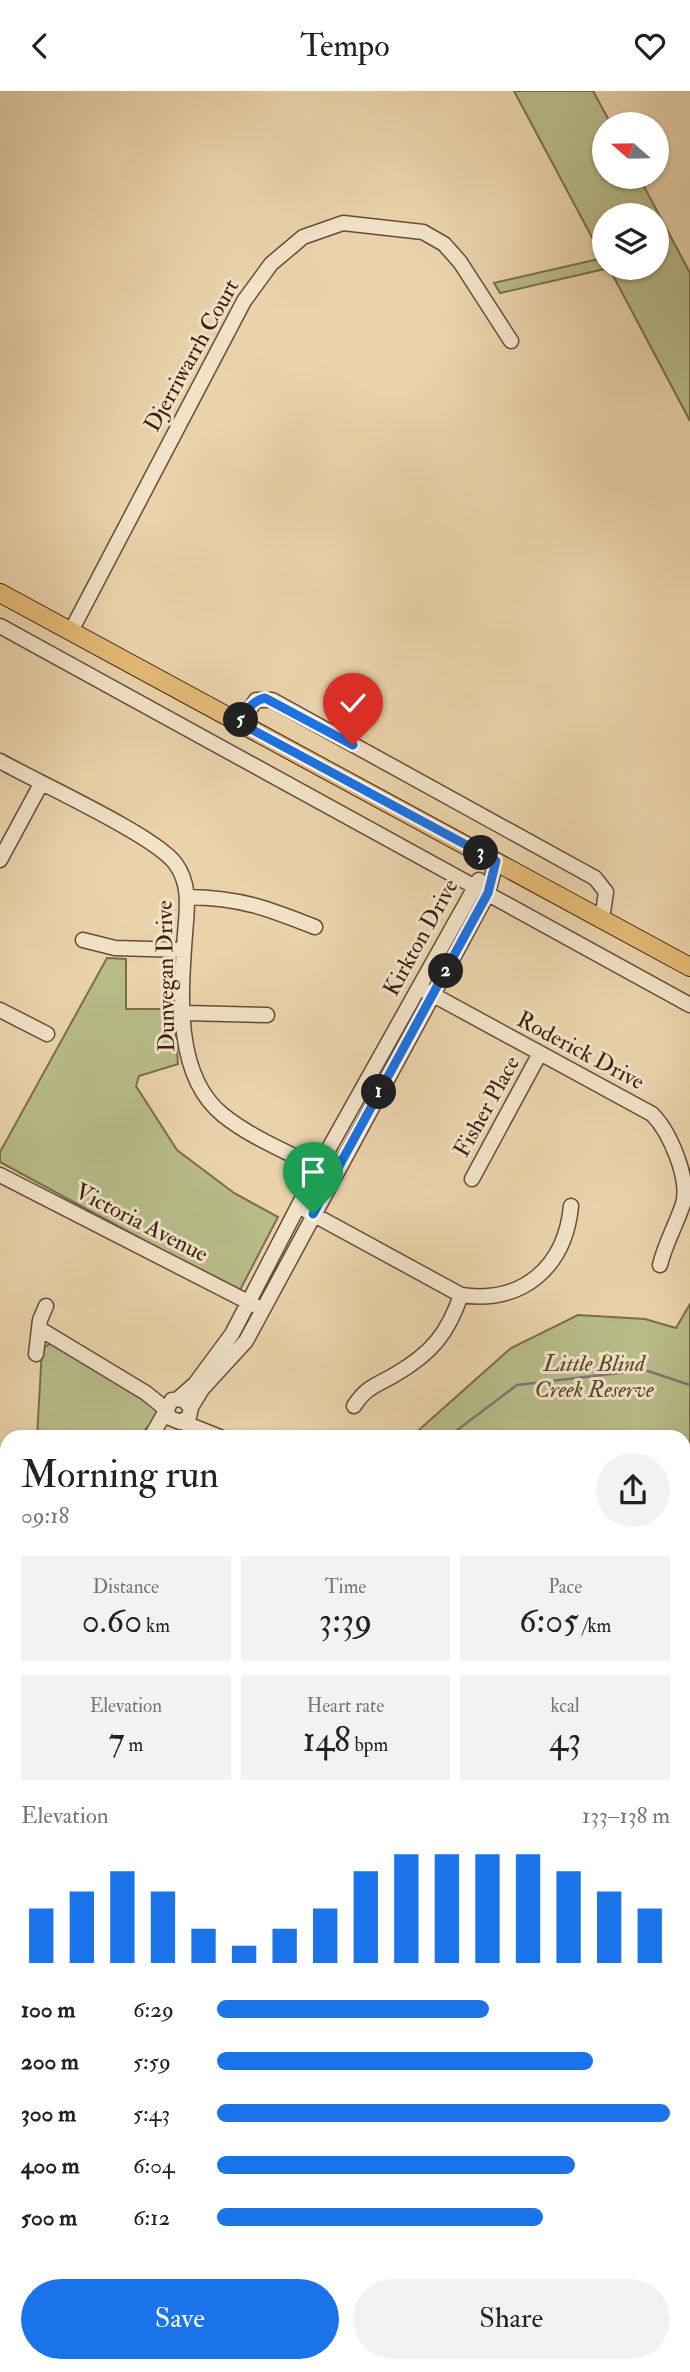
<!DOCTYPE html>
<meta charset="utf-8">
<style>
body{margin:0;font-family:"IM FELL Double Pica",serif;background:#f2f2f2;color:#222;height:100vh;display:flex;flex-direction:column;font-size:26px;white-space:nowrap}
*{box-sizing:border-box;margin:0}
p{font-size:23px;color:#767676}
.icon{flex:none;width:38px;height:38px;fill:none;stroke:currentColor;stroke-width:2;stroke-linecap:round;stroke-linejoin:round}
.map{position:relative;flex:1;overflow:hidden}
.panel{position:absolute;left:0px;top:1339px;width:691px;height:943px;display:flex;flex-direction:column;background:#fff;border-radius:21px 21px 0 0;box-shadow:0 2px 5px #0004}
.panel>*{flex:none}
.needle{width:46px;rotate:290deg}
.tools{position:absolute;left:592px;top:21px;display:grid;gap:14px}
.tools a{display:grid;place-items:center;width:77px;height:77px;border-radius:50%;background:#fff;box-shadow:0 2px 5px #0004;font-size:35px}
.pin{position:absolute;display:grid;place-items:center;width:60px;height:60px;color:#fff;margin:-72px -30px;border-radius:50% 50% 50% 0;rotate:-45deg;box-shadow:0 0 7px #0007}
.pin .icon{rotate:45deg}
.km{position:absolute;width:35px;height:35px;margin:-18px;border-radius:50%;background:#222;color:#fff;font-size:19px;line-height:35px;text-align:center}
.round{display:grid;place-items:center;flex:none;width:74px;height:74px;border-radius:37px;background:#f2f2f2}
.headline{display:flex;align-items:center;justify-content:space-between;height:119px;padding:0 21px}
h1{font-size:38px;font-weight:600;line-height:52px}
.stats{display:grid;grid-template-columns:repeat(3,1fr);gap:10px;height:119px;padding:7px 21px}
.stats div{display:grid;align-content:center;border-radius:0px;background:#f2f2f2;text-align:center}
.stats b{font-size:35px;font-weight:600}
.stats small{font-size:19px;font-weight:400}
.stats p{font-size:19px}
.chart{height:196px;padding:14px 21px}
.chart p{display:flex;justify-content:space-between}
.chart svg{width:100%;height:126px;margin-top:7px;stroke:#1a73e8;stroke-width:6}
.primary-button{display:flex;gap:14px;margin-top:auto;padding:14px 21px}
.primary-button a{flex:1;height:80px;border-radius:42px;background:#1a73e8;color:#fff;font-size:28px;font-weight:600;line-height:80px;text-align:center}
.primary-button a+a{background:#f2f2f2;color:#222}
ul{padding:0 21px;list-style:none;font-size:23px}
li{display:grid;grid-template-columns:112px 84px 1fr;align-items:center;height:52px}
li i{height:18px;border-radius:9px;background:#1a73e8}
header{display:flex;justify-content:space-between;align-items:center;height:91px;padding:0 21px;background:#fff;font-size:32px;font-weight:600}
.map>svg:first-child{display:block}
</style>
<header><svg class="icon" aria-label="back" viewBox="0 0 24 24"><path d="M15 5l-7 7 7 7"/></svg>Tempo<svg class="icon" aria-label="heart" viewBox="0 0 24 24"><path d="M12 20l-8-8c-3-5 5-10 8-4 3-6 11-1 8 4z"/></svg></header>
<div class="map">
<svg width="690" height="2281" viewBox="0 0 690 2281">
<rect width="100%" height="100%" fill="#ead3ab"/>
<filter id="stains"><feTurbulence type="fractalNoise" baseFrequency=".00286" numOctaves="4"/><feColorMatrix values="0 0 0 0 .2 0 0 0 0 .09 0 0 0 0 .02 0 0 0 .5 -.17"/></filter>
<radialGradient id="worn" r=".72"><stop offset=".6" stop-color="#630" stop-opacity="0"/><stop offset="1" stop-color="#630" stop-opacity=".3"/></radialGradient>
<!-- green -->
<path fill="#b7bc89" stroke="#7a6e4c" stroke-width="2" fill-rule="evenodd" d="M 514,0 L 593,0 L 611,33 L 604,33 L 604,86 L 639,86 L 690,182 L 690,330 L 609,177 L 500,202 L 494,192 L 603,167 ZM 656,124 L 656,177 L 604,177 L 604,124 Z
M 107,867 L 126,868 L 126,918 L 174,918 L 178,973 L 139,985 L 136,995 L 177,1059 L 234,1102 L 278,1126 L 239,1201 L 0,1071 L 0,1061 Z
M 690,1213 L 690,1445 L 684,1444 L 684,1346 L 411,1346 L 511,1257 L 578,1224 L 645,1228 L 676,1237 Z
M 51,1252 L 144,1308 L 160,1322 L 139,1346 L 37,1346 L 42,1258 Z
M 0,1519 L 7,1519 L 7,1638 L 0,1640 Z"/>
<g fill="none" stroke-linecap="round" stroke-linejoin="round">
<!-- stream -->
<path stroke="#787873" stroke-width="2.5" d="M 448,1346 L 517,1294 L 645,1279 L 690,1294
M 0,1561 L 7,1564"/>
<!-- minor casing -->
<g stroke="#694c37" stroke-width="17">
<path id="minor" d="M 0,535 L 690,914
M 71,540 L 244,210 L 271,173 L 303,146 L 343,132 L 423,141 L 444,153 L 460,171 L 511,250
M 240,632 L 256,609 L 272,609 L 595,787 L 606,801 L 602,828
M 0,670 C 37,691 154,744 175,772 C 191,793 187,818 185,843 C 181,900 173,984 223,1024 C 253,1048 292,1063 326,1081
M 0,769 L 41,693
M 188,806 C 241,807 267,817 315,836
M 83,849 L 115,857 L 184,859
M 426,900 L 652,1023 C 670,1041 690,1088 683,1113 C 676,1134 665,1153 660,1174
M 0,919 L 47,943
M 185,922 L 267,924
M 0,1084 L 254,1214
M 472,1088 L 539,964
M 307,1120 L 461,1204 C 523,1213 565,1176 571,1115
M 40,1238 L 146,1302 L 167,1319
M 36,1263 L 40,1229 L 46,1215
M 179,1307 L 195,1293 L 232,1243 L 318,1077 L 479,789
M 354,1315 C 367,1295 376,1295 396,1283 C 432,1262 448,1242 461,1204
M 191,1316 L 202,1298 L 246,1250 L 488,802 L 496,770
M 182,1331 L 220,1346
M 151,1346 L 172,1309 L 183,1308 L 191,1317 L 189,1326 L 180,1331 L 170,1327 L 167,1321
M 0,1393 L 7,1393
M 684,1504 L 690,1505
M 0,1510 L 7,1510
M 684,1618 L 690,1622
M 684,1725 L 690,1725
M 0,1895 L 7,1899
M 684,1944 L 690,1945
M 684,2072 L 690,2076
M 689,2185 L 690,2186
M 684,2214 L 690,2203
M 684,2243 L 690,2248
M 109,2281 L 112,2275
M 536,2281 L 537,2275
M 656,2281 L 663,2275"/>
</g>
<!-- major casing -->
<g stroke="#3e1f10" stroke-width="20">
<path id="major" d="M 0,502 L 690,876"/>
</g>
<!-- minor -->
<use href="#minor" stroke="#f1e2c8" stroke-width="14"/>
<!-- major -->
<use href="#major" stroke="#e5ba76" stroke-width="18"/>
</g>
<g fill="none" stroke-linecap="round" stroke-linejoin="round">
<!-- route casing -->
<g stroke="#fff" stroke-width="14">
<path id="route" d="M 313,1123 L 488,802 L 496,770 L 240,632 C 247,620 251,610 265,607 L 353,654"/>
</g>
<!-- route -->
<use href="#route" stroke="#1a73e8" stroke-width="9"/>
</g>
<g text-anchor="middle" stroke-width="6" stroke-linejoin="round" paint-order="stroke">
<!-- street labels -->
<g font-size="23" fill="#3e1f10" stroke="#f1e2c8">
<text transform="translate(191 264) rotate(-61)" y="8">Djerriwarrh Court</text>
<text transform="translate(420 846) rotate(-61)" y="8">Kirkton Drive</text>
<text transform="translate(165 885) rotate(-91)" y="8">Dunvegan Drive</text>
<text transform="translate(581 959) rotate(28)" y="8">Roderick Drive</text>
<text transform="translate(486 1015) rotate(-61)" y="8">Fisher Place</text>
<text transform="translate(142 1131) rotate(27)" y="8">Victoria Avenue</text>
</g>
<!-- park labels -->
<g font-size="23" font-style="italic" fill="#5c462e" stroke="#f1e2c8">
<text x="594" y="1280">Little Blind<tspan x="594" dy="26">Creek Reserve</tspan></text>
</g>
</g>
<rect width="100%" height="100%" filter="url(#stains)"/>
<rect width="100%" height="100%" fill="url(#worn)"/>
</svg>
<div class="tools">
<a><svg class="needle" viewBox="-14 -14 28 28"><path d="M0-13l5 13h-10z" fill="#e53935"/><path d="M0 13l5-13h-10z" fill="#767676"/></svg></a>
<a><svg class="icon" aria-label="layers" viewBox="0 0 24 24"><path d="M12 4l9 5-9 5-9-5zM3 14l9 5 9-5"/></svg></a>
</div>
<div class="pin" style="left:313px;top:1123px;background:#1e9e55"><svg class="icon" aria-label="arrive" viewBox="0 0 24 24"><path d="M6 21V4h12l-3 4 3 4H6"/></svg></div>
<div class="pin" style="left:353px;top:654px;background:#d93025"><svg class="icon" aria-label="check" viewBox="0 0 24 24"><path d="M5 12l5 5 9-10"/></svg></div>
<b class="km" style="left:379px;top:1001px">1</b>
<b class="km" style="left:446px;top:880px">2</b>
<b class="km" style="left:481px;top:762px">3</b>
<b class="km" style="left:241px;top:629px">5</b>
<section class="panel">
<div class="headline"><div><h1>Morning run</h1><p>09:18</p></div><a class="round"><svg class="icon" aria-label="share" viewBox="0 0 24 24"><path d="M12 15V3M7 8l5-5 5 5M5 13v7h14v-7"/></svg></a></div>
<div class="stats">
<div><p>Distance</p><b>0.60<small> km</small></b></div>
<div><p>Time</p><b>3:39</b></div>
<div><p>Pace</p><b>6:05<small> /km</small></b></div>
</div>
<div class="stats">
<div><p>Elevation</p><b>7<small> m</small></b></div>
<div><p>Heart rate</p><b>148<small> bpm</small></b></div>
<div><p>kcal</p><b>43</b></div>
</div>
<div class="chart"><p><span>Elevation</span>133–138 m</p>
<svg viewBox="0 0 160 44" preserveAspectRatio="none"><path d="M5 44V25M15 44V19M25 44V12M35 44V19M45 44V32M55 44V38M65 44V32M75 44V25M85 44V12M95 44V6M105 44V6M115 44V6M125 44V6M135 44V12M145 44V19M155 44V25"/></svg>
</div>
<ul>
<li><b>100 m</b>6:29<i style="width:60%"></i></li>
<li><b>200 m</b>5:59<i style="width:83%"></i></li>
<li><b>300 m</b>5:43<i style="width:100%"></i></li>
<li><b>400 m</b>6:04<i style="width:79%"></i></li>
<li><b>500 m</b>6:12<i style="width:72%"></i></li>
</ul>
<div class="primary-button"><a>Save</a><a>Share</a></div>
</section>
</div>
